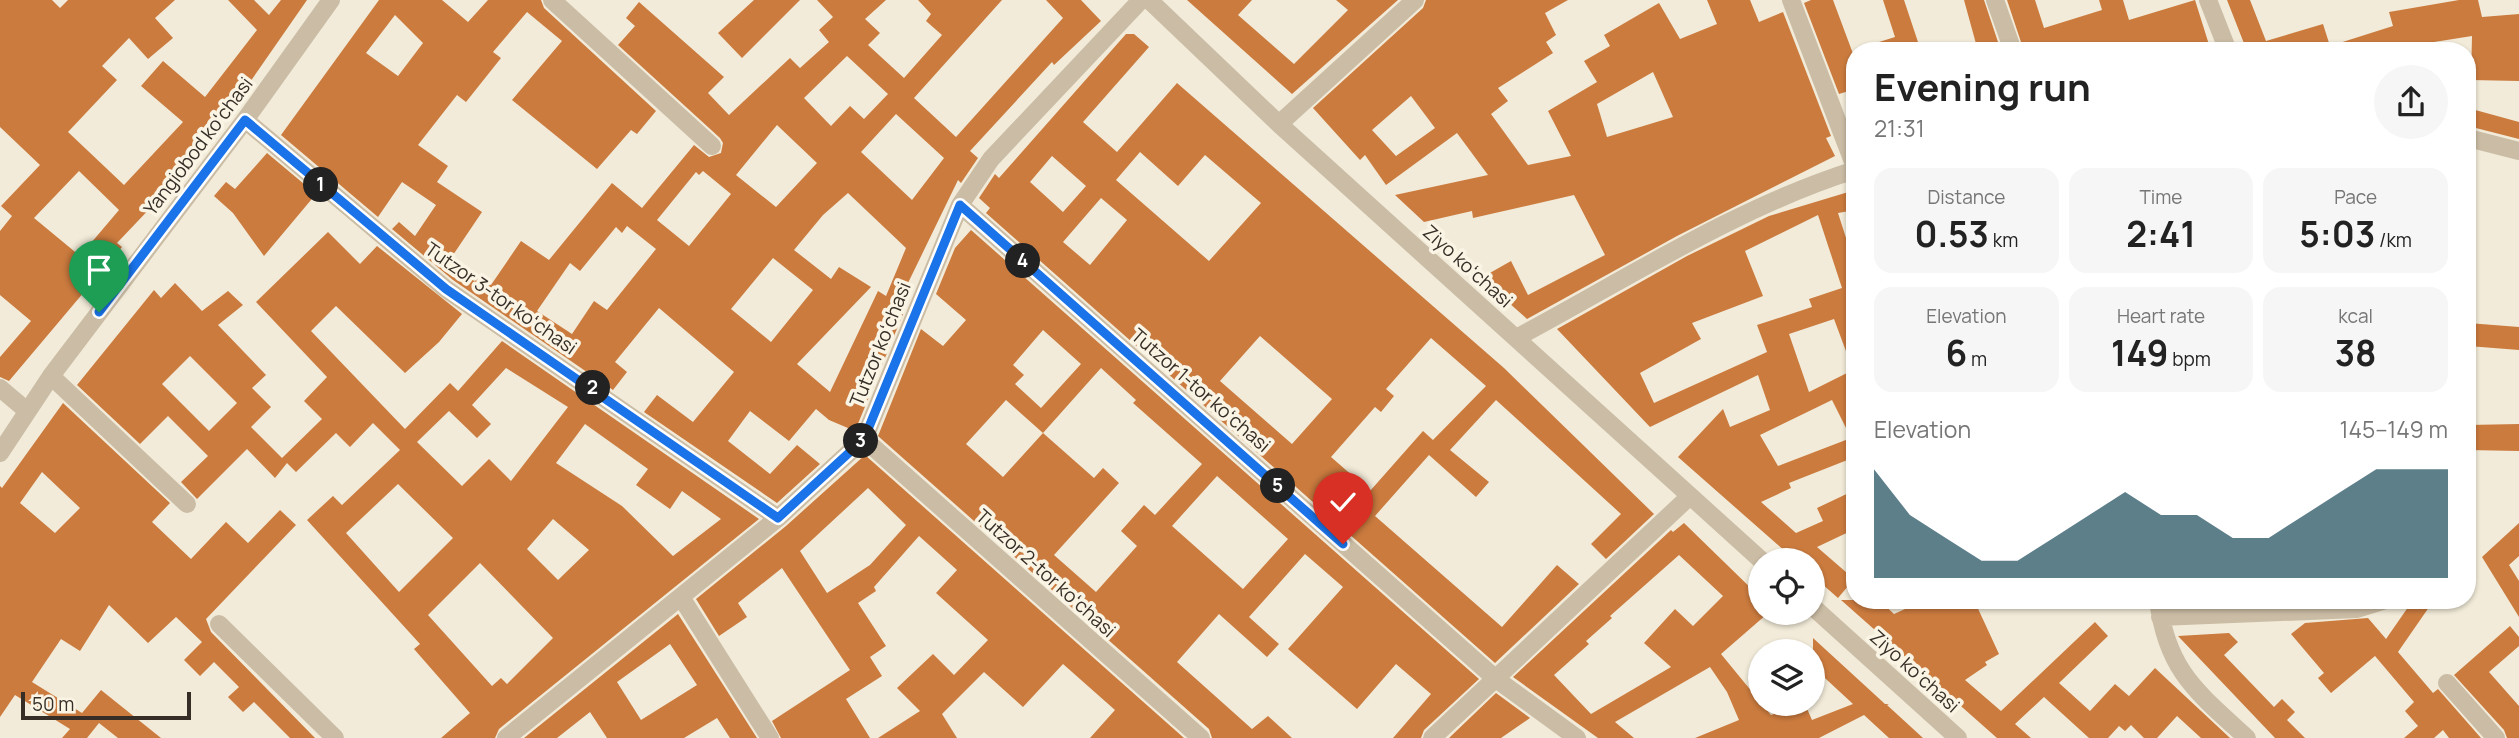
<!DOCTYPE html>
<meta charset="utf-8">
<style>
body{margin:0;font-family:Manrope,sans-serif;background:#f6f6f6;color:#222;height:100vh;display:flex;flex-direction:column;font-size:26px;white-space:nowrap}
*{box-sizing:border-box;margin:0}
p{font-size:23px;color:#767676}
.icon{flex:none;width:38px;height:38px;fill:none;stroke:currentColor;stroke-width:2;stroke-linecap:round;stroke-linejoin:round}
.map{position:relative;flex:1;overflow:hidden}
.sheet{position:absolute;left:1846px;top:42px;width:630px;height:567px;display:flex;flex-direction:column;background:#fff;border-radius:28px;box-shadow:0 2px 5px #0004}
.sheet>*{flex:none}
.tools{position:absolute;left:1748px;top:548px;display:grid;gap:14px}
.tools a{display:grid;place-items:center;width:77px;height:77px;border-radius:50%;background:#fff;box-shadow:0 2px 5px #0004;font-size:35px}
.scale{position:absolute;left:21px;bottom:18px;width:170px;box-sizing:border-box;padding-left:7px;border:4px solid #362e26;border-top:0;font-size:19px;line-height:24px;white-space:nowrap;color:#362e26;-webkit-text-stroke:5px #faf4e5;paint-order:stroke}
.pin{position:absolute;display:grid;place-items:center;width:60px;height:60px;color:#fff;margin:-72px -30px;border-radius:50% 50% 50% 0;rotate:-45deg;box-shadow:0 0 7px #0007}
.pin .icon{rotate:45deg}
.km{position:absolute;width:35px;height:35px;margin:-18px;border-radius:50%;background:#222;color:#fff;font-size:19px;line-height:35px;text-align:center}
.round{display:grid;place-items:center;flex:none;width:74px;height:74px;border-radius:37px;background:#f6f6f6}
.headline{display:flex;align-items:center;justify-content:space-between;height:119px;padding:0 28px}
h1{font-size:38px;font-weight:700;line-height:52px}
.metrics{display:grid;grid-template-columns:repeat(3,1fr);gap:10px;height:119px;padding:7px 28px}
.metrics div{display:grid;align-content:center;border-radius:18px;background:#f6f6f6;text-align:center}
.metrics b{font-size:35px;font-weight:700}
.metrics small{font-size:19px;font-weight:400}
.metrics p{font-size:19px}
.chart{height:196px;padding:14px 28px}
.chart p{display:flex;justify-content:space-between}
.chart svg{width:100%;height:126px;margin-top:7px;fill:#1a4959;opacity:.7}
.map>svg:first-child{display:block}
</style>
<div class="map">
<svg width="2519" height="738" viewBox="0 0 2519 738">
<rect width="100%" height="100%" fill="#f2ebd9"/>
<!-- building -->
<path fill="#cb7b3e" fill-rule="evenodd" d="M 0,0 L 52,0 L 60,8 L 68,0 L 175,0 L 155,18 L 173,38 L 148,59 L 129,38 L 102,66 L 117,80 L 68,132 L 124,185 L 183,122 L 141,86 L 163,61 L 205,97 L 257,30 L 228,0 L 254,0 L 269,15 L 281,0 L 307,0 L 248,85 L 188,155 L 195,161 L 117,243 L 122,247 L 9,381 L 0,377 L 0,357 L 31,321 L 0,295 L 0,231 L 12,216 L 1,206 L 40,165 L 0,127 ZM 79,171 L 119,210 L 80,256 L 34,218 Z
M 379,0 L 442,0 L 468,22 L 488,0 L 541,0 L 544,8 L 656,111 L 637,134 L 631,130 L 597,169 L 512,100 L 562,41 L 527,12 L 493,52 L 501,58 L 466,102 L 457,95 L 418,145 L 448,166 L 437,182 L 482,212 L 451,258 L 491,285 L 521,241 L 549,260 L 612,183 L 642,208 L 694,145 L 709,157 L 721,153 L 723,143 L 720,138 L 618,45 L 635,26 L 626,18 L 639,2 L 724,77 L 708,93 L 729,115 L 790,58 L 800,68 L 829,42 L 819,30 L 833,17 L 817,0 L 886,0 L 865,19 L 880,33 L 868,45 L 904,78 L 942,35 L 926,21 L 931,14 L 918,0 L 1002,0 L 914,98 L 956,137 L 1063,18 L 1046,0 L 1081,0 L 1101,21 L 1054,65 L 1052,62 L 970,151 L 978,158 L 961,183 L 958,180 L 892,316 L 900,311 L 903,314 L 855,431 L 829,420 L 816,409 L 789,441 L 750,411 L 728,441 L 770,474 L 797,445 L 820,464 L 777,503 L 644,412 L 657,395 L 693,422 L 734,372 L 659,308 L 615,362 L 627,372 L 613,390 L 453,280 L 392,229 L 399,222 L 415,236 L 436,205 L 402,182 L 378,217 L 281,135 ZM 395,15 L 423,43 L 398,76 L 366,53 ZM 847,56 L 888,94 L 864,119 L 850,106 L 831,126 L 804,98 ZM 896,114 L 944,158 L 912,200 L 861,152 ZM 777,125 L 817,163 L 776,207 L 736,175 ZM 703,171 L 731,194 L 689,246 L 657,220 L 696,172 L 699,175 ZM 848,193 L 906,248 L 886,296 L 878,291 L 830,392 L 797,364 L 871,287 L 839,267 L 831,279 L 794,250 L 823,215 ZM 627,226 L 656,249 L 607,310 L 594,301 L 572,334 L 537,311 L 570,263 L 580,271 L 616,227 L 622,233 ZM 773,258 L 813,290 L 771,342 L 731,309 Z
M 754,0 L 800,0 L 742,58 L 718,33 Z
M 1187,0 L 1252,0 L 1238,15 L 1294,64 L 1348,10 L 1336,0 L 1398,0 L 1292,94 Z
M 1426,0 L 1568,0 L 1545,13 L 1556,35 L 1546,42 L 1553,53 L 1498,88 L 1508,101 L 1491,114 L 1528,165 L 1571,156 L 1548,111 L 1597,82 L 1584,61 L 1610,46 L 1604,35 L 1659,3 L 1680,39 L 1717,24 L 1707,0 L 1750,0 L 1759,22 L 1783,12 L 1831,136 L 1826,138 L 1835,156 L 1677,236 L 1527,319 L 1481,278 L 1511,261 L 1528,295 L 1605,255 L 1574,195 L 1473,218 L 1472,211 L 1424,222 L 1395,195 L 1488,175 L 1457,133 L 1386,185 L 1365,155 L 1360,160 L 1313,108 L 1423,8 ZM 1653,72 L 1673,117 L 1607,137 L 1597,104 ZM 1411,96 L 1435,128 L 1396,156 L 1372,130 Z
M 1811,0 L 1833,0 L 1855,59 L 1855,89 L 1839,94 L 1804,3 Z
M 1883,0 L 1904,0 L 1921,51 L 1864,51 L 1863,47 L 1895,37 Z
M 1964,0 L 1984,0 L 2001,51 L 1978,51 Z
M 2007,0 L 2035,0 L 2044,28 L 2102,10 L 2099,0 L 2123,0 L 2129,20 L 2195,0 L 2211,51 L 2188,51 L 2185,42 L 2155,51 L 2115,51 L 2113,44 L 2092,51 L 2024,51 Z
M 2227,0 L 2250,0 L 2266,41 L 2323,24 L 2330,46 L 2393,26 L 2389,12 L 2459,0 L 2478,0 L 2482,17 L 2519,14 L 2519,81 L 2471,80 L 2472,36 L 2415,45 L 2417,51 L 2398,51 L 2396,45 L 2378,51 L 2247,51 Z
M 1126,34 L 1134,34 L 1149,47 L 1083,122 L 1117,152 L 1177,83 L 1504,368 L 1654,514 L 1606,559 L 1591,544 L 1621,514 L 1496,400 L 1450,450 L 1489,482 L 1476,497 L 1429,455 L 1375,516 L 1502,627 L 1557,565 L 1579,584 L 1495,663 L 986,213 L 990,208 L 979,198 L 995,174 L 999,178 ZM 1140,152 L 1178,186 L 1205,155 L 1261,203 L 1209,261 L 1116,180 ZM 1052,156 L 1086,186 L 1063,212 L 1030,182 ZM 1101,198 L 1127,220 L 1090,265 L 1063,242 ZM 1260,336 L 1332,399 L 1292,444 L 1220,381 ZM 1431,338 L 1486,386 L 1433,440 L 1423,431 L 1370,491 L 1331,457 L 1375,407 L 1381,412 L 1394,396 L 1386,389 Z
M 2468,108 L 2519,122 L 2519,139 L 2468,126 Z
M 267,153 L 316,194 L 264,256 L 233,213 L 214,196 L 226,182 L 235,189 Z
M 1855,190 L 1855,210 L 1838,213 L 1855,266 L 1855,457 L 1789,483 L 1791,488 L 1761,502 L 1796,533 L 1823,521 L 1817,508 L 1855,490 L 1855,529 L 1817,547 L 1854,579 L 1838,598 L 1813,576 L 1813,560 L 1795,560 L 1678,457 L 1723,409 L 1730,427 L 1770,410 L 1758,375 L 1650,427 L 1557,329 L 1687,256 L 1769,216 ZM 1818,215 L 1842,288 L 1809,299 L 1812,307 L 1757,325 L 1767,352 L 1654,403 L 1640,373 L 1701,339 L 1692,323 L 1763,296 L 1745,251 ZM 1834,319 L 1853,370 L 1809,392 L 1789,334 ZM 1832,400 L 1851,438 L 1778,466 L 1760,435 Z
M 971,230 L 1479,679 L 1424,730 L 1421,738 L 1393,738 L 1431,694 L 1396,664 L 1357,709 L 1288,649 L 1343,587 L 1305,554 L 1249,617 L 1279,644 L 1267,657 L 1219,614 L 1177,662 L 1252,729 L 1268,716 L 1292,738 L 1212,738 L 1209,729 L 878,436 L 921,329 L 943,346 L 966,320 L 936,294 L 955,248 ZM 1043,330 L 1081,364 L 1041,408 L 1015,384 L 1024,375 L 1013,365 ZM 1101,368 L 1136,400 L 1133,403 L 1202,464 L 1155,515 L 1144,505 L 1121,531 L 1137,546 L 1096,592 L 1054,555 L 1119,483 L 1103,468 L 1094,478 L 1043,433 ZM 1006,400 L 1043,433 L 1003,477 L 966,444 ZM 1217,476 L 1288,539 L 1243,589 L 1172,526 Z
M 328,232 L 360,264 L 377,246 L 462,314 L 439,342 L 405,373 L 336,306 L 311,331 L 405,429 L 450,383 L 458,391 L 502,341 L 759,519 L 499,729 L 495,738 L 441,738 L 470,713 L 414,649 L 420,644 L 307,520 L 333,496 L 342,505 L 400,450 L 373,423 L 350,447 L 336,433 L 296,472 L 287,463 L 275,478 L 247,449 L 197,499 L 181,482 L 208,456 L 168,416 L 140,444 L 77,385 L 154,290 L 161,298 L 175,283 L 202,311 L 228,291 L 243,305 L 218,325 L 266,375 L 252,388 L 271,407 L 251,427 L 282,458 L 322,419 L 304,401 L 327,377 L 256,302 ZM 190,356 L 237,403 L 209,431 L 162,384 ZM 506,368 L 568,407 L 511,481 L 489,459 L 462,486 L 417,442 L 449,411 L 477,438 L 491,424 L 472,405 ZM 585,424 L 648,469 L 636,485 L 670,509 L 682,491 L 721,519 L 673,556 L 622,506 L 556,463 ZM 398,484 L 453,538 L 399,592 L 346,533 ZM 553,519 L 589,550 L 558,580 L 527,549 ZM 480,563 L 553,638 L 507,684 L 501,678 L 492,686 L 428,615 Z
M 2468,323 L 2519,327 L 2519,350 L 2468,346 Z
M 63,403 L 170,503 L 152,522 L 191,559 L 226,522 L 248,543 L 280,510 L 296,525 L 206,619 L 211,632 L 315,738 L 290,738 L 254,702 L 243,712 L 228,697 L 239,687 L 214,662 L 200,676 L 184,660 L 202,642 L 176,617 L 148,643 L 109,605 L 80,651 L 61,639 L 32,682 L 82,713 L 101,690 L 161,738 L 118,738 L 99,723 L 87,738 L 62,738 L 70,729 L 15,695 L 0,717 L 0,486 L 2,488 ZM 42,472 L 80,508 L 55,533 L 20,503 Z
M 2519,424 L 2519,451 L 2468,450 L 2468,425 Z
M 865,455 L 1184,738 L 1090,738 L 1115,710 L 1063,664 L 1023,707 L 984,672 L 942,714 L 957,738 L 878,738 L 920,711 L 897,688 L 933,654 L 954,675 L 988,640 L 936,593 L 957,570 L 919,536 L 874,587 L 876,591 L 858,603 L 886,646 L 870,657 L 882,676 L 846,699 L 870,738 L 781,738 L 772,721 L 850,670 L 782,568 L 738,603 L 747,617 L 719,636 L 696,599 L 786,526 ZM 868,488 L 906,525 L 870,565 L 827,593 L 800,551 Z
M 1684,523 L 1760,597 L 1760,612 L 1767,614 L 1721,654 L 1771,715 L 1805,704 L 1812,720 L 1853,704 L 1813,667 L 1813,638 L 1885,704 L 1889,704 L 1887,705 L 1923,738 L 1889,738 L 1864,715 L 1819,738 L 1695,738 L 1739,720 L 1727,692 L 1710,667 L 1615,722 L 1634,738 L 1598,738 L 1513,677 L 1671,530 L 1673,532 ZM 1679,555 L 1723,596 L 1693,626 L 1675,609 L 1644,643 L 1671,667 L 1591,714 L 1554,675 L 1589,644 L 1586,641 L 1612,618 L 1610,616 Z
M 2519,523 L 2519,556 L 2509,565 L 2519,581 L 2519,617 L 2482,557 Z
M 1841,600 L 1879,600 L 1894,614 L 1925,600 L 1974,600 L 1999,654 L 1985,662 L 1987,665 L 1965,680 L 2001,711 L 2095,622 L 2108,636 L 2059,683 L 2090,711 L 2115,684 L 2129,696 L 2155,668 L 2230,738 L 2201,738 L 2177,716 L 2157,738 L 2144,738 L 2131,725 L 2125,731 L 2119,726 L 2108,738 L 2089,738 L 2044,697 L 2015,724 L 2031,738 L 1997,738 Z
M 2413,600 L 2434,600 L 2398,652 L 2433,693 L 2438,689 L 2481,738 L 2449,738 L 2443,730 L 2434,738 L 2404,738 L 2418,726 L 2405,711 L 2414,702 L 2375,656 L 2331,693 L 2318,678 L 2324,673 L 2291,634 L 2305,623 L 2368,618 L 2386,639 Z
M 678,614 L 757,738 L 730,738 L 717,718 L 684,738 L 607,738 L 590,712 L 557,738 L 524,738 ZM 670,644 L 697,685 L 641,720 L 617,682 Z
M 2510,626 L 2519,637 L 2519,646 L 2489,672 L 2519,706 L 2519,738 L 2507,738 L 2504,730 L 2454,675 Z
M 2229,633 L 2238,642 L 2224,655 L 2274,707 L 2282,699 L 2295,712 L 2287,720 L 2305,738 L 2275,738 L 2178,636 Z
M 1496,693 L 1530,718 L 1501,738 L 1449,738 Z"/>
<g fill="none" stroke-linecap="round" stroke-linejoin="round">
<!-- minor -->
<path stroke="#cbbda5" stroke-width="18" d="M 552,0 L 712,146
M 1149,0 L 1279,124 L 1761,560
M 1791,0 L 1855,167
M 1995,0 L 2013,51
M 2208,0 L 2228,51
M 245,120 L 446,289 L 778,518
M 1279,124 L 1415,0
M 2468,138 L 2519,151
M 960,205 L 1496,679 L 1577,738
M 1516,338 C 1625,280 1737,207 1855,170
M 51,376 L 187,504
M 0,388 L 26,410
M 864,439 L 1201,738
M 0,453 L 51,376 L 245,120 L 331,0
M 681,597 L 770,738
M 2158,600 C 2167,671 2197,692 2247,738
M 1813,607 L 1958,738
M 2160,617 L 2357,609 L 2386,600
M 219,624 L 335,738
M 2447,683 L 2496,738
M 506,738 L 778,518 L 864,439 L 960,205 L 991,159 L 1141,0
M 1432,738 L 1690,496"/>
</g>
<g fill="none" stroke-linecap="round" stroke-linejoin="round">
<!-- route casing -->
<g stroke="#fff" stroke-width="14">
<path id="route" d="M 99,312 L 245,120 L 446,289 L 778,518 L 864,439 L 960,205 L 1343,544"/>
</g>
<!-- route -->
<use href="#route" stroke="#1a73e8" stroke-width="9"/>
</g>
<g text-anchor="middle" stroke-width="7" stroke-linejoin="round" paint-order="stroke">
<!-- street labels -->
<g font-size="19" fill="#362e26" stroke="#faf4e5">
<text transform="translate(198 146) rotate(-53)" y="7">Yangiobod koʻchasi</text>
<text transform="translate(1468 266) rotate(42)" y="7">Ziyo koʻchasi</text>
<text transform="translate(501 298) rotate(35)" y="7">Tutzor 3-tor koʻchasi</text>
<text transform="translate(880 344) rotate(-68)" y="7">Tutzor koʻchasi</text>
<text transform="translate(1201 390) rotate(41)" y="7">Tutzor 1-tor koʻchasi</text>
<text transform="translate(1046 573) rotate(42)" y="7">Tutzor 2-tor koʻchasi</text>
<text transform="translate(1915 671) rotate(42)" y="7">Ziyo koʻchasi</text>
</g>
</g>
</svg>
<div class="tools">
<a><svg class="icon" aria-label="locate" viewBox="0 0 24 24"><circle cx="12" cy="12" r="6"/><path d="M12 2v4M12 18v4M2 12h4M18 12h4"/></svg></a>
<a><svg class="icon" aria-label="layers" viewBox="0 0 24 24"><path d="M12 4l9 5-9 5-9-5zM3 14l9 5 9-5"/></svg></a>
</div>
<div class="scale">50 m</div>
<div class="pin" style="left:99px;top:312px;background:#1e9e55"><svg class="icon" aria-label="arrive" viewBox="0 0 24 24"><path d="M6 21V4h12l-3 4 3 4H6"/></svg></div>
<div class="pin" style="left:1343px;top:544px;background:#d93025"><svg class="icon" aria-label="check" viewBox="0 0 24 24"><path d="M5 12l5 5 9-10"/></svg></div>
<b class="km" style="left:321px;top:185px">1</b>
<b class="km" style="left:593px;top:388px">2</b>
<b class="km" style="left:861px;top:441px">3</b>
<b class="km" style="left:1023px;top:261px">4</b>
<b class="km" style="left:1278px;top:486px">5</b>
<section class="sheet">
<div class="headline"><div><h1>Evening run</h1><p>21:31</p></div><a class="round"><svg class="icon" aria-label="share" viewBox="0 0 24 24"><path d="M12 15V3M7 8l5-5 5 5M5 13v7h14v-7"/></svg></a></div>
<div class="metrics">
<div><p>Distance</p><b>0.53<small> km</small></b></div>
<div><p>Time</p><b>2:41</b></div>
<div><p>Pace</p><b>5:03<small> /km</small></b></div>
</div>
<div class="metrics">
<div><p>Elevation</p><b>6<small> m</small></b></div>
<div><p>Heart rate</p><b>149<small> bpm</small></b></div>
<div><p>kcal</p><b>38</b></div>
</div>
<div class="chart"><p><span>Elevation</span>145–149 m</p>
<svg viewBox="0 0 160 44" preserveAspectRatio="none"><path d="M0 44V6L10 22L20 30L30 38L40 38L50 30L60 22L70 14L80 22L90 22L100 30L110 30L120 22L130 14L140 6L150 6L160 6V44z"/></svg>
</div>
</section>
</div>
